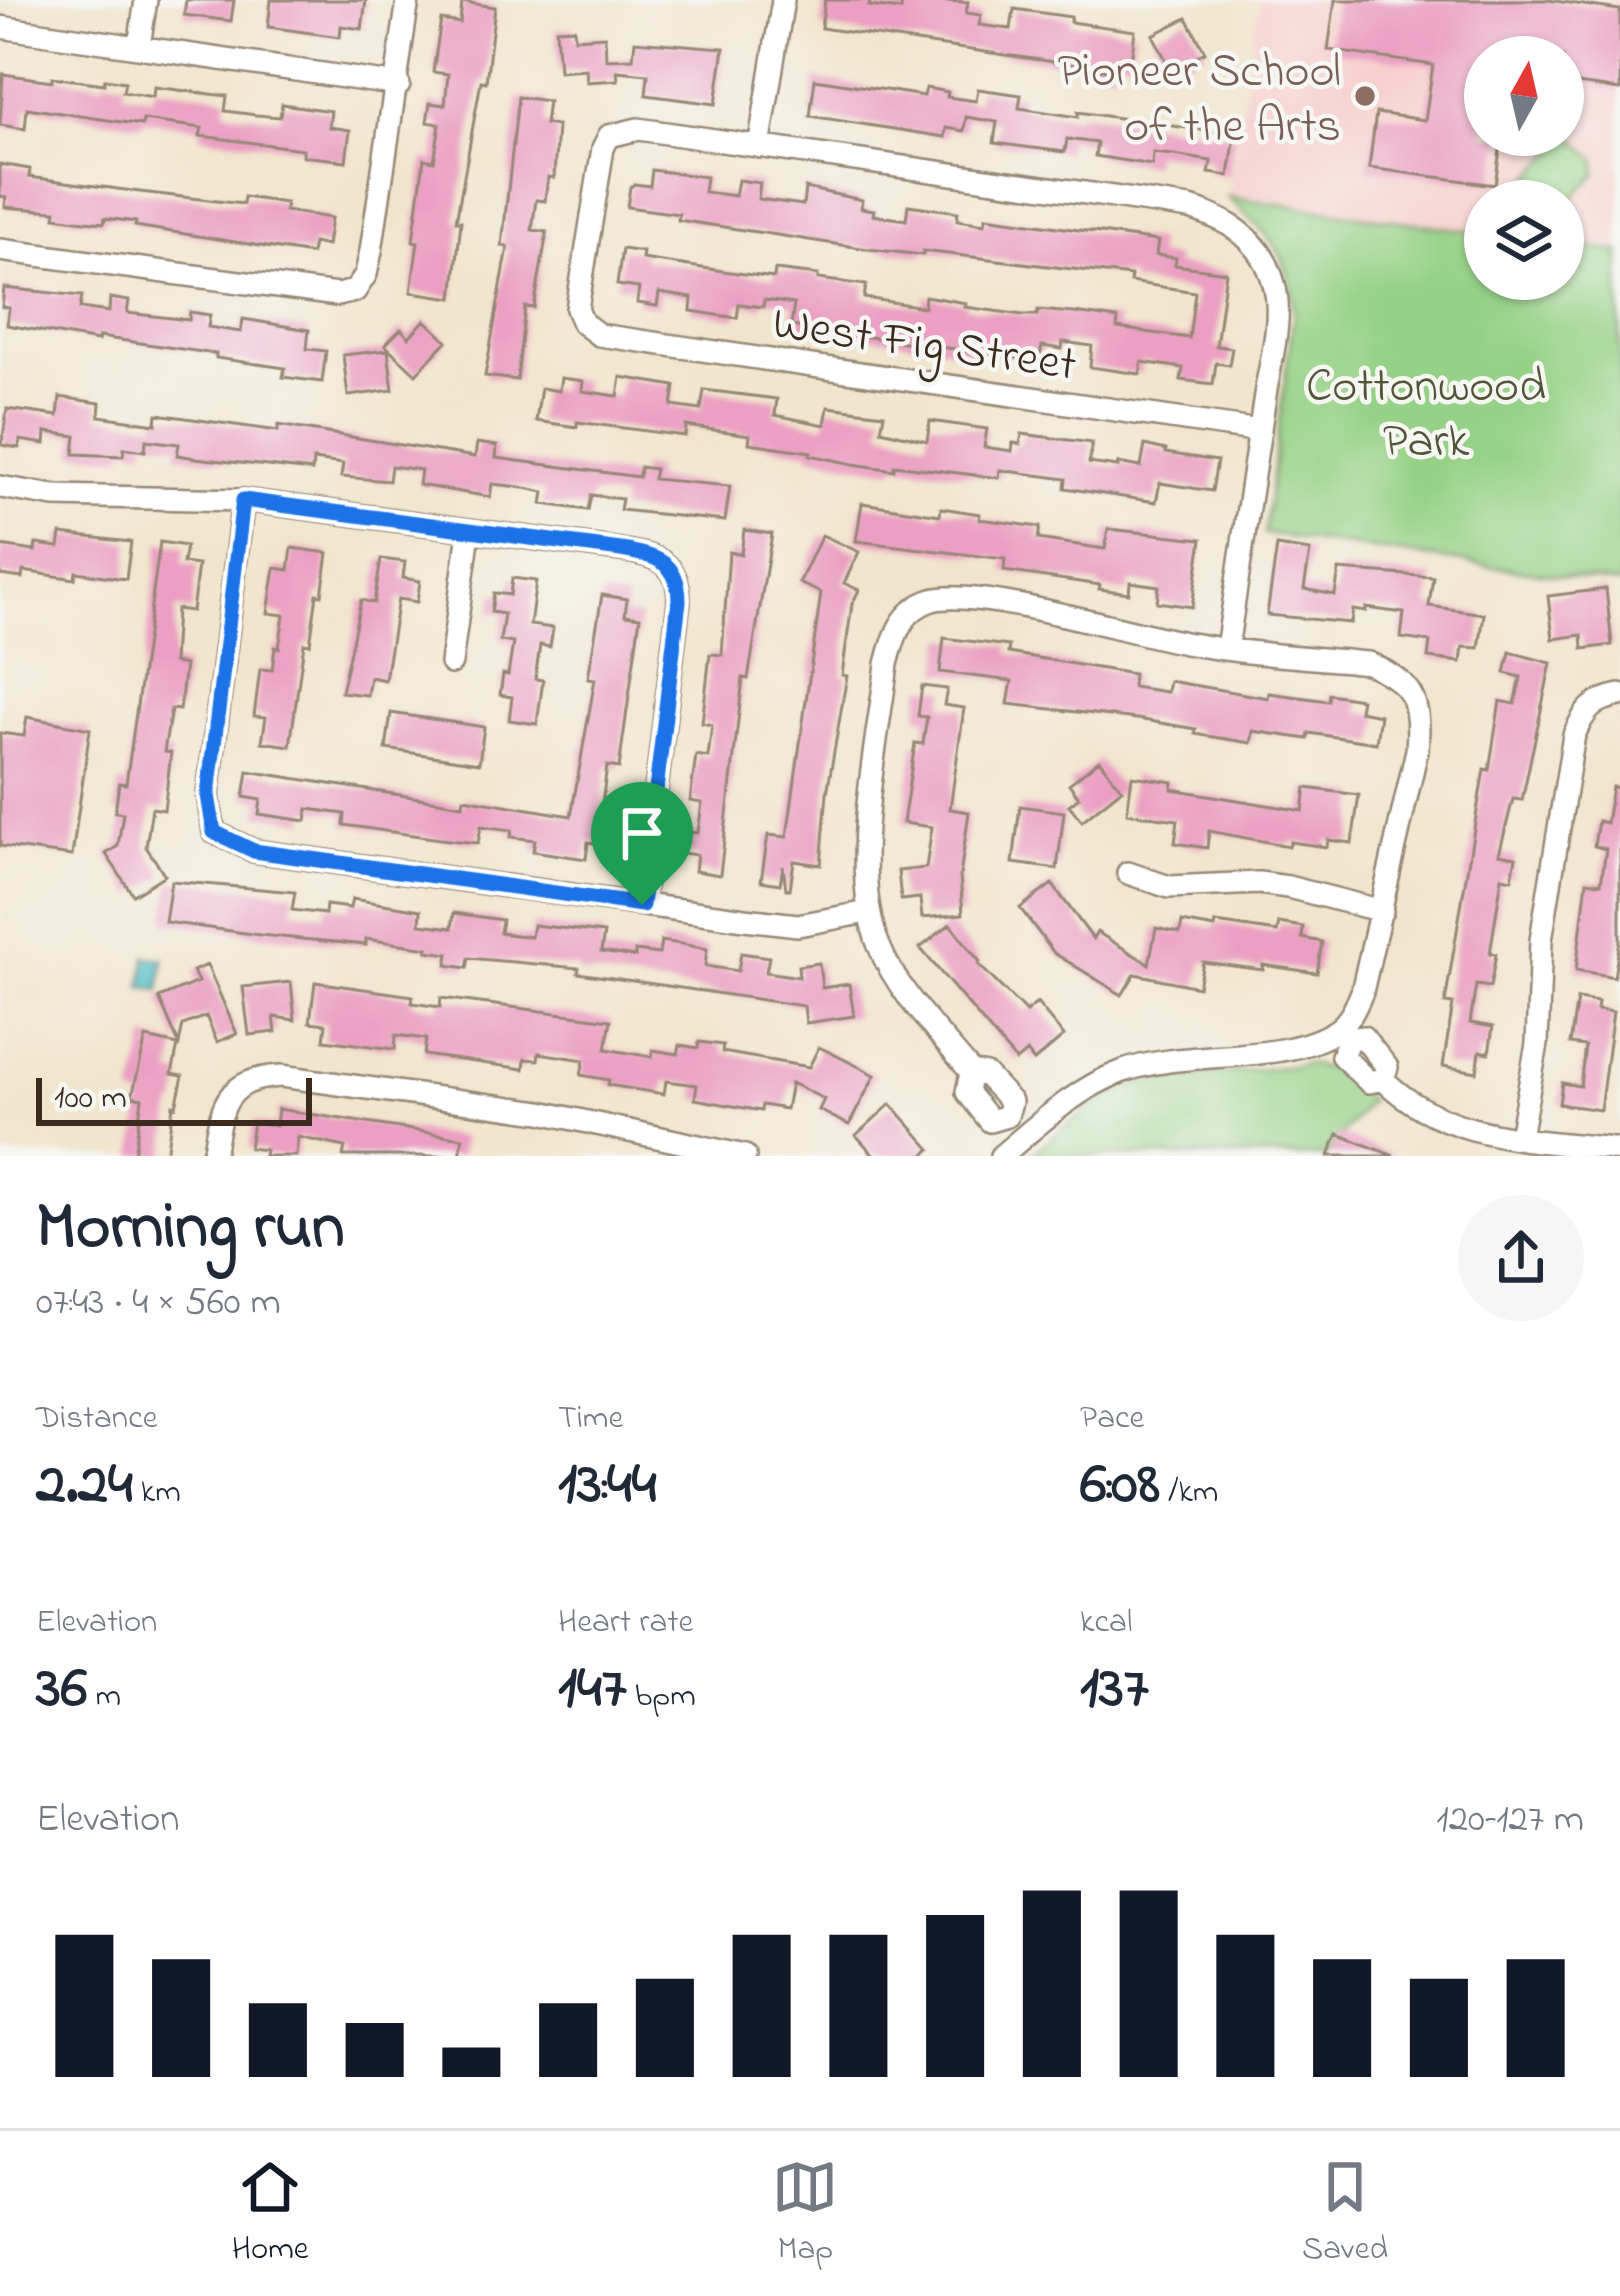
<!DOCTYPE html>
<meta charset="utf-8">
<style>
body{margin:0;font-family:"Indie Flower",sans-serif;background:#f6f6f7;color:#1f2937;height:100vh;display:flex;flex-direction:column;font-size:45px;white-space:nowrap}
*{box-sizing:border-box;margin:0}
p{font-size:39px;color:#747a83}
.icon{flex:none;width:66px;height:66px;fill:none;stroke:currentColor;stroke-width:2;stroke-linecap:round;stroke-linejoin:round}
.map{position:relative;height:1156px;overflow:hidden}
.sheet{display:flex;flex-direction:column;background:#fff;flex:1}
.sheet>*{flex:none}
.needle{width:78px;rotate:8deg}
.tools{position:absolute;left:1464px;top:36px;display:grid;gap:24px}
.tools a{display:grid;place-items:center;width:120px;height:120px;border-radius:50%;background:#fff;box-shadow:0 3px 9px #0004;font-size:60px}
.scale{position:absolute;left:36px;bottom:30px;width:276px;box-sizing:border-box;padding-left:12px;border:6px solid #3b2a1e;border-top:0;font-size:33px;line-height:42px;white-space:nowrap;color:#3b2a1e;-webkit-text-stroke:9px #f6f6f2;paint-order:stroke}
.pin{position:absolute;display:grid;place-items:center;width:102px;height:102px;color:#fff;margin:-123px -51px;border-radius:50% 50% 50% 0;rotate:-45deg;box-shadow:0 0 12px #0007}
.pin .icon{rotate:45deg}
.round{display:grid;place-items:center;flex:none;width:126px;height:126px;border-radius:63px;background:#f6f6f7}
.head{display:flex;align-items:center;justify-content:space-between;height:204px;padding:0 36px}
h1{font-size:66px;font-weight:700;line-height:90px}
.figures{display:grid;grid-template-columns:repeat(3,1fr);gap:18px;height:204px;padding:12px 36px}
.figures div{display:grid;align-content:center}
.figures b{font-size:60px;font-weight:700}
.figures small{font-size:33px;font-weight:400}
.figures p{font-size:33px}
.chart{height:336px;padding:24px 36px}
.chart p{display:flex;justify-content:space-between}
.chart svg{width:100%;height:216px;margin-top:12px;stroke:#111827;stroke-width:6}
.tabs{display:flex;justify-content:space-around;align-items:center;height:168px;border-top:3px solid #e0e1e3;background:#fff;font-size:33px;color:#747a83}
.tabs a{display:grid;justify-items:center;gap:6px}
.tabs .active{color:#111827}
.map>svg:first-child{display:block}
</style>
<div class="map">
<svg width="1620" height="1156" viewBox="0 0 1620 1156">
<rect width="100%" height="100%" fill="#f6f6f2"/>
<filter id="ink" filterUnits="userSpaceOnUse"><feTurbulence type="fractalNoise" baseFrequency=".00833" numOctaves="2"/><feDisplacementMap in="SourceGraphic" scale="24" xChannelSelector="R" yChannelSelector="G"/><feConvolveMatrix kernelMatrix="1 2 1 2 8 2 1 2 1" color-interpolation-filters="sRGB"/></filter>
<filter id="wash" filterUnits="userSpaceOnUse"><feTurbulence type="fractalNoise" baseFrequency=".004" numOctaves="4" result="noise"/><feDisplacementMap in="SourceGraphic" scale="48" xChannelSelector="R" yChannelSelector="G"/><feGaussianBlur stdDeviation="2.7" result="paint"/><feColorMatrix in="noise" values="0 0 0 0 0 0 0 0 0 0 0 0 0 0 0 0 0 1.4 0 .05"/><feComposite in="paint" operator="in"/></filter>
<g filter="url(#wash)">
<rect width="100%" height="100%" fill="#f1e5cd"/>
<!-- built -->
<path fill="#f7d0cd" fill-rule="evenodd" d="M 1259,0 L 1620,0 L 1620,252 L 1563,244 L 1563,201 L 1485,201 L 1485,233 L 1228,197 ZM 1485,57 L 1563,57 L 1563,135 L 1485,135 Z"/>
<!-- green -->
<path fill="#95d186" stroke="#687e52" stroke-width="3" d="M 1571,135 L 1597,160 L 1597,174 L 1563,207 L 1563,201 L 1516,201 L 1512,196 Z
M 1228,197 L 1485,233 L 1485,279 L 1563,279 L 1563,244 L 1620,252 L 1620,584 L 1264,534 L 1294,313 C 1290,248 1269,238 1228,197 Z
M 1310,1064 L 1322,1068 L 1330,1064 L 1369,1101 L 1325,1156 L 1029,1156 L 1105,1096 L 1146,1082 Z"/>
<!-- water -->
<path fill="#52c0c7" stroke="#467572" stroke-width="3" d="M 146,957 L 164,959 L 160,990 L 142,987 Z"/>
<g id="blocks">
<!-- building -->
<path fill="#eb9fc2" d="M 186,0 L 234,0 L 231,21 L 184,15 Z
M 271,0 L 366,0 L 362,29 L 341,26 L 340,37 L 268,27 Z
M 825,0 L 870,0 L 869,6 L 901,10 L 902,0 L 968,2 L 966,13 L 981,15 L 979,25 L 1011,29 L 1014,9 L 1071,17 L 1070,22 L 1135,31 L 1131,61 L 1116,59 L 1115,71 L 821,28 Z
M 1335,0 L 1548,0 L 1620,10 L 1620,90 L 1563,82 L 1563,57 L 1485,57 L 1485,135 L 1502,135 L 1495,185 L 1369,168 L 1376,113 L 1425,120 L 1433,65 L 1328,50 Z
M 462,2 L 495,7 L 486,82 L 481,81 L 456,221 L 461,221 L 453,298 L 411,292 L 418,242 L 413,241 L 424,159 L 434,161 L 440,124 L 427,122 L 430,103 L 445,105 L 448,74 L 433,72 L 441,20 L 460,23 Z
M 1187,18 L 1205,52 L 1171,70 L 1153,35 Z
M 574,28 L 575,38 L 605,36 L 606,59 L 633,58 L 635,41 L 724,48 L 716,104 L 646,95 L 648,74 L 617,71 L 618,80 L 587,82 L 586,69 L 559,71 L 556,29 Z
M 3,74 L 52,81 L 52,77 L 104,84 L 105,79 L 125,82 L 123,92 L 153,97 L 154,87 L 227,96 L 225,111 L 256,115 L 280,117 L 282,104 L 331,111 L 329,127 L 350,130 L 346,161 L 303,156 L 303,149 L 200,136 L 202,128 L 143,120 L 142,125 L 27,108 L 25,129 L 0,125 Z
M 815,79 L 924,96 L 926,88 L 948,92 L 947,97 L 976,101 L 978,89 L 1021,95 L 1019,108 L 1078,117 L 1078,112 L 1235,135 L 1229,176 L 1209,173 L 1211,161 L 1174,155 L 1153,153 L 1152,165 L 1095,156 L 1097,143 L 1067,139 L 1065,152 L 994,143 L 997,122 L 966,117 L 964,131 L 946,128 L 945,137 L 810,116 Z
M 518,97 L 548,101 L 545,124 L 557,126 L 554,178 L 548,177 L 545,201 L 536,200 L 532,230 L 547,232 L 534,308 L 525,307 L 517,380 L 485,376 L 508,247 L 502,246 Z
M 0,164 L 30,169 L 29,177 L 140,192 L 243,204 L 244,197 L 286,203 L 285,211 L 331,218 L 327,246 L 313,243 L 311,254 L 135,226 L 136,222 L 105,218 L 104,223 L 77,220 L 55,217 L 56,211 L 5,207 L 6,197 L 0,196 Z
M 652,170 L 706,177 L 704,192 L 735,196 L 738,180 L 760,183 L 758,199 L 803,205 L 805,188 L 862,200 L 861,208 L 874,210 L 873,215 L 906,220 L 908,205 L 958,212 L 957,220 L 985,224 L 986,217 L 1158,241 L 1156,255 L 1176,258 L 1175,265 L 1226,272 L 1216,346 L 1232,348 L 1229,365 L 1216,363 L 1213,384 L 1181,380 L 1183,368 L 1142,362 L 1140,374 L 1090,367 L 1092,346 L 1063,342 L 1062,349 L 1042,346 L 1039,361 L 791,326 L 794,304 L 764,300 L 763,307 L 739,304 L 737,318 L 691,311 L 692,298 L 659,293 L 657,306 L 637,303 L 639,288 L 617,285 L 622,249 L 643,252 L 642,259 L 723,271 L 774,278 L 775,270 L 818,275 L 818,279 L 866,285 L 864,298 L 924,307 L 925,296 L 966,303 L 965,307 L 1023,315 L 1037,315 L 1038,310 L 1074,313 L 1118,319 L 1117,328 L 1189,338 L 1195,292 L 1130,282 L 1131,276 L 923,251 L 923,255 L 868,249 L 678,220 L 679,214 L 627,207 L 630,187 L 635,184 L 650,186 Z
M 4,288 L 82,296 L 80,308 L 109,312 L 110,298 L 129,301 L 127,313 L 189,320 L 190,312 L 210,315 L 208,327 L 241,332 L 243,319 L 309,330 L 307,349 L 326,351 L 322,382 L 283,377 L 285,368 L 216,358 L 216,354 L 99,337 L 98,341 L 7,325 L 9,308 L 2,307 Z
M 425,320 L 447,341 L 416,374 L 385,345 L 401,329 L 409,337 Z
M 388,350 L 393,390 L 348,396 L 343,355 Z
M 621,377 L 675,386 L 672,406 L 701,410 L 704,390 L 777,399 L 775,415 L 825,425 L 828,407 L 884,414 L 881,430 L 927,441 L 930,421 L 987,429 L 984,447 L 1012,451 L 1013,443 L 1020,444 L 1022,434 L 1092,443 L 1089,463 L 1118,467 L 1118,463 L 1141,467 L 1145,445 L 1166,450 L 1166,453 L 1217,461 L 1212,491 L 1160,483 L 1156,502 L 1065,488 L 1066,479 L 1000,470 L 999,478 L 894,465 L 894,470 L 853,464 L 810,455 L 811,452 L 749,443 L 750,435 L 686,426 L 685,436 L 577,422 L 577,427 L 536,421 L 541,388 L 559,391 L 561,378 L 583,381 L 582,391 L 618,396 Z
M 60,397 L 100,403 L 99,416 L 156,424 L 157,414 L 278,431 L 278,425 L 475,457 L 477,443 L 497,446 L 496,458 L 639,477 L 640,467 L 655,469 L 653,479 L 730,486 L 725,521 L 620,510 L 622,499 L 591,495 L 588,510 L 542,504 L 544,492 L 520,487 L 492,484 L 490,497 L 419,485 L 421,470 L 391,466 L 389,481 L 341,477 L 343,464 L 313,460 L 312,471 L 196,458 L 177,455 L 179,444 L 146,440 L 145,451 L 124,448 L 123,456 L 74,454 L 76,436 L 46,432 L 45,444 L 20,440 L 19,448 L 2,445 L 7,409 L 58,416 Z
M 862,503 L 940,515 L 941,508 L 980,514 L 979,519 L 1040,527 L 1038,539 L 1105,549 L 1108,529 L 1202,539 L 1192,607 L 1157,602 L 1159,586 L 1130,582 L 1129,593 L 1099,589 L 1100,585 L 1004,571 L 1005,559 L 856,541 Z
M 744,530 L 772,534 L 748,679 L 743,678 L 720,875 L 695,871 L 697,855 L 682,853 L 685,832 L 698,833 L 702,803 L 690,801 L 696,755 L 708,757 L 712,725 L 702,723 L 710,654 L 722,655 L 729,552 L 741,554 Z
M 61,534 L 131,542 L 126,579 L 76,572 L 75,579 L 23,571 L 22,578 L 0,575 L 0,546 L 35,551 L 36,544 L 59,547 Z
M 822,535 L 859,552 L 844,583 L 859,590 L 852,604 L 842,675 L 847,676 L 827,793 L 821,865 L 794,861 L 790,889 L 786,889 L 783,866 L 780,884 L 761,881 L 768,835 L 787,837 L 821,593 L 799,583 Z
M 160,542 L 186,546 L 183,563 L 198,565 L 192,611 L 176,609 L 173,663 L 185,665 L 182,691 L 179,710 L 171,709 L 164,752 L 171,753 L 164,810 L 152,808 L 146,847 L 165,875 L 133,895 L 106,854 L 118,846 L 123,813 L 115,812 L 119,783 L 126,784 Z
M 1277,546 L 1310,551 L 1304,589 L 1335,595 L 1339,570 L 1433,577 L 1429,606 L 1484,614 L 1479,648 L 1463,647 L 1461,662 L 1428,658 L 1430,642 L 1401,638 L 1404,613 L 1366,608 L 1366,612 L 1353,610 L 1351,623 L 1267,615 Z
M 292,548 L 328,553 L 322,595 L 317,594 L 310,644 L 304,643 L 290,746 L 262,742 L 266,717 L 254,716 L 260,669 L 272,670 L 275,647 L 279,648 L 284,615 L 268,613 L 275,568 L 289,570 Z
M 381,559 L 405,562 L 403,578 L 420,581 L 417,602 L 398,599 L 385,680 L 370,677 L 367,695 L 341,692 L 361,600 L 374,603 Z
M 512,578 L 536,581 L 530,625 L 553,628 L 550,647 L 540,645 L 535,679 L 543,680 L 537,724 L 509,720 L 512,697 L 500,695 L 503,674 L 508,675 L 513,643 L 500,641 L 504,614 L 491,612 L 494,593 L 510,595 Z
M 1606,589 L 1612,645 L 1583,649 L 1582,635 L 1553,639 L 1548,596 Z
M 602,595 L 627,599 L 625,615 L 640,617 L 619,768 L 607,766 L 600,819 L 608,820 L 604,845 L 588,842 L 586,859 L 533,851 L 535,840 L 511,837 L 512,830 L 481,826 L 478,843 L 440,839 L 344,825 L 345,814 L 308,809 L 306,821 L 259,814 L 261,800 L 244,797 L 248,771 L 463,805 L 464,798 L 571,816 L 595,679 L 588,678 Z
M 944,638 L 1009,646 L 1008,653 L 1133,674 L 1132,687 L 1167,692 L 1169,681 L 1268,698 L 1269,693 L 1328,701 L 1329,694 L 1361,699 L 1359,711 L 1380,715 L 1376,743 L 1309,733 L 1308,739 L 1253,731 L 1251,743 L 1195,734 L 1196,729 L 1137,719 L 1008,704 L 1012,681 L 940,672 Z
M 1510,652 L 1551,663 L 1522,800 L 1513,799 L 1499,854 L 1516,857 L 1512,879 L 1502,877 L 1490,953 L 1496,954 L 1490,987 L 1476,985 L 1470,1023 L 1493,1027 L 1489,1053 L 1480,1051 L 1477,1072 L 1443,1066 L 1453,1004 L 1445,1003 L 1484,769 L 1489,770 L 1500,701 L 1515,704 L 1521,677 L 1505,673 Z
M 922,686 L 947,689 L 944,705 L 964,708 L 950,809 L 969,812 L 960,876 L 963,914 L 922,918 L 920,898 L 901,900 L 898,871 L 926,868 L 932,827 L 903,823 L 915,743 L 923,744 L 927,717 L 918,716 Z
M 391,713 L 484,727 L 479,763 L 386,749 Z
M 27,717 L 90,729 L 72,856 L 0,846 L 0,733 L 24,736 Z
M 1099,760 L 1122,789 L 1082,821 L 1069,805 L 1079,797 L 1069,784 Z
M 1132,776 L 1173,782 L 1172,789 L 1303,811 L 1306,788 L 1359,795 L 1352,843 L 1328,840 L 1327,847 L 1290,842 L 1289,846 L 1209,831 L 1207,848 L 1175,843 L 1178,820 L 1127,813 Z
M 1612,787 L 1620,788 L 1620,940 L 1614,977 L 1576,970 L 1587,881 L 1601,883 L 1606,849 L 1594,846 L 1598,821 L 1606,823 Z
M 1020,806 L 1064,812 L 1057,869 L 1013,863 Z
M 171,881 L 295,892 L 292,910 L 325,914 L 326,905 L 350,908 L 352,899 L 421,910 L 420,924 L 452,928 L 454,913 L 502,920 L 500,933 L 531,937 L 533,925 L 604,933 L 601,952 L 635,957 L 635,951 L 659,954 L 661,941 L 681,944 L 707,949 L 705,966 L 738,971 L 741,953 L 769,957 L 766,972 L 799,977 L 798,966 L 819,963 L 822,988 L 849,984 L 854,1016 L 806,1023 L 804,1006 L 578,973 L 579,968 L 469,958 L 467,968 L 447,965 L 449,954 L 427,951 L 428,948 L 366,939 L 366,945 L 260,935 L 165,922 Z
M 1052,884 L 1093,939 L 1097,932 L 1149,964 L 1156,928 L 1180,933 L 1182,922 L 1215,928 L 1216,923 L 1277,932 L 1279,923 L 1303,927 L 1302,938 L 1322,942 L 1317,973 L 1263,965 L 1263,970 L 1203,962 L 1198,987 L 1135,974 L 1122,995 L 1054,953 L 1020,908 Z
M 950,924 L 980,962 L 978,964 L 1026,1012 L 1037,1003 L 1064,1036 L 1034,1061 L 1027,1052 L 1016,1061 L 920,948 Z
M 207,965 L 237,1034 L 217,1042 L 206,1016 L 183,1025 L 179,1044 L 159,998 L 198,982 L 193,971 Z
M 291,982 L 295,1020 L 274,1017 L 276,1032 L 249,1035 L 243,987 Z
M 315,982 L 413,996 L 412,1003 L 440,1007 L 441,998 L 611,1020 L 606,1049 L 652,1057 L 653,1050 L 678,1054 L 680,1045 L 698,1048 L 699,1042 L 723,1045 L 722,1052 L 809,1067 L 819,1047 L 875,1075 L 849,1125 L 819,1110 L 824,1099 L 791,1083 L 786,1109 L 762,1105 L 761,1111 L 695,1099 L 697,1085 L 666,1081 L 664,1094 L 608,1085 L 609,1080 L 581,1075 L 584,1060 L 539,1053 L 538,1060 L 525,1059 L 524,1069 L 424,1055 L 426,1039 L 396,1035 L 395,1049 L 324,1040 L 326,1024 L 310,1022 Z
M 1577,999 L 1598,1002 L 1597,1010 L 1613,1012 L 1600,1110 L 1559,1104 L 1562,1083 L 1580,1086 L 1585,1046 L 1570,1044 Z
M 146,1038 L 178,1045 L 172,1074 L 183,1076 L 176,1106 L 173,1105 L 166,1156 L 134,1155 L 142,1098 L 132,1096 Z
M 891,1104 L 931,1149 L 923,1156 L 875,1156 L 856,1135 Z
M 278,1109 L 463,1138 L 460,1156 L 343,1156 L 345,1147 L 298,1137 L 296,1156 L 264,1156 L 265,1150 L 249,1148 L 253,1122 L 276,1126 Z
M 1338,1134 L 1392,1155 L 1391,1156 L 1329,1156 Z"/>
</g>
</g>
<g filter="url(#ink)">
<use href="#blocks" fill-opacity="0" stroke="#968876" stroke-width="3"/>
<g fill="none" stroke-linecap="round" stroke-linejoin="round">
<!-- street casing -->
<g stroke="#968876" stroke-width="26">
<path id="street" d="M 0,27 L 399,85
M 139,46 L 146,0
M 759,147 L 783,0
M 0,250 L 337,295 L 355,291 L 366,274 L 371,251 L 408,0
M 0,487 L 54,496 L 243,500 L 621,550 C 656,556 679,561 679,601 L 642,905
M 243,500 L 208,795 L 214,832 L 254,851 L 745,919 L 798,925 L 868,912
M 1227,648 C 1239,566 1252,484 1264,402 C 1269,365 1284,320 1274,284 C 1263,241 1230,220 1190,208 L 638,129 L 609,136 L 603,148 L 577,309 L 583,323 L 599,335 L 1260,431
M 451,663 L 469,532
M 1128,873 L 1169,887 L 1259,883 L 1288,887 L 1382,911
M 971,1072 L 967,1092 L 990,1121 L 1007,1116 L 1011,1102 L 986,1075 L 971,1072 C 939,1033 898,993 879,946 C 848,869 877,746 887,664 C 894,636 901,610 932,600 C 977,587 1131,633 1185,643 C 1245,654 1308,657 1368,663 C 1414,683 1421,701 1417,750 L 1362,992 C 1356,1006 1350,1021 1337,1030 C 1284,1066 1185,1048 1121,1072 C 1075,1089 1038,1125 1001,1156
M 1383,1079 L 1387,1067 L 1363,1037 L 1349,1039 L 1342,1056 L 1369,1082 L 1383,1079 C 1445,1142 1537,1139 1620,1150
M 1520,1137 L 1537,1044 L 1541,940 L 1574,735 C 1585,710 1593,700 1620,695
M 213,1156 C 221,1107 224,1079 281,1076 L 541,1112 L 745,1156"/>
</g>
<!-- street -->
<use href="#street" stroke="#fff" stroke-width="21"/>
</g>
</g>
<g fill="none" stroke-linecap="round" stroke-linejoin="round" filter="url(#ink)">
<!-- route casing -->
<g stroke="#fff" stroke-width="24">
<path id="route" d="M 243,500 L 621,550 C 656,556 679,561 679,601 L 642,905 L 254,851 L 214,832 L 208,795 Z"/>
</g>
<!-- route -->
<use href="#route" stroke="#1a73e8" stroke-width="15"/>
</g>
<!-- markers -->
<circle fill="#8d6e63" stroke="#f6f6f2" stroke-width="4.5" cx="1365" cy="96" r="12"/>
<g text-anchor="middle" stroke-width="9" stroke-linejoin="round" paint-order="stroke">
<!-- education labels -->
<g font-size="48" fill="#785e54" stroke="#f6f6f2" text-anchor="end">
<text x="1341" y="85">Pioneer School<tspan x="1341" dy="55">of the Arts</tspan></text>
</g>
<!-- street labels -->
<g font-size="48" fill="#3b2a1e" stroke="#f6f6f2">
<text transform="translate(925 341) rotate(8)" y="17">West Fig Street</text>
</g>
<!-- park labels -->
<g font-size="48" fill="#525438" stroke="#f6f6f2">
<text x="1426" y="400">Cottonwood<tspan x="1426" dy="55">Park</tspan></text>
</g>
</g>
</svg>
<div class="tools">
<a><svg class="needle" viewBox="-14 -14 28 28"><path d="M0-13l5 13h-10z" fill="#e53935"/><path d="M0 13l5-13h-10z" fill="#747a83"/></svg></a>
<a><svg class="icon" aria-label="layers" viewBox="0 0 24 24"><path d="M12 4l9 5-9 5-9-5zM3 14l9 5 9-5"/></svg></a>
</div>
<div class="scale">100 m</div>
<div class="pin" style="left:642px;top:905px;background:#1e9e55"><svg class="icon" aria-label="arrive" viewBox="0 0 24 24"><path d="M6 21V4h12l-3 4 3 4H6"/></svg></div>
</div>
<section class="sheet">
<div class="head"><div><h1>Morning run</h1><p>07:43 · 4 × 560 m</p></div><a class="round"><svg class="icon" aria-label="share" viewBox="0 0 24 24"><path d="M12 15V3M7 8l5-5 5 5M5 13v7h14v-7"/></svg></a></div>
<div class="figures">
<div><p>Distance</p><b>2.24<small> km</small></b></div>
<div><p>Time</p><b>13:44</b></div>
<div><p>Pace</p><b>6:08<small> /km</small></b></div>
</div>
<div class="figures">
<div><p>Elevation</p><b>36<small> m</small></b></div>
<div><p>Heart rate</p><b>147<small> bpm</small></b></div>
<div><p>kcal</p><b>137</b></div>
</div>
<div class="chart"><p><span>Elevation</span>120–127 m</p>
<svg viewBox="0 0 160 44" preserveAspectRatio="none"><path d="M5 44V15M15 44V20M25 44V29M35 44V33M45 44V38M55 44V29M65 44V24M75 44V15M85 44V15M95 44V11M105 44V6M115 44V6M125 44V15M135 44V20M145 44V24M155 44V20"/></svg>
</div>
</section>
<nav class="tabs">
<a class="active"><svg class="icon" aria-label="home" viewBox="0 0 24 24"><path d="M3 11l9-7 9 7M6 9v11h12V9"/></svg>Home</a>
<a><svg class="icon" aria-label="map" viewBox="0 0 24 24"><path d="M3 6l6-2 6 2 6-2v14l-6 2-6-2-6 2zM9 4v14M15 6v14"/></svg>Map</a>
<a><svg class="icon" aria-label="saved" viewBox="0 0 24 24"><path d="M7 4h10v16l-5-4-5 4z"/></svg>Saved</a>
</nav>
